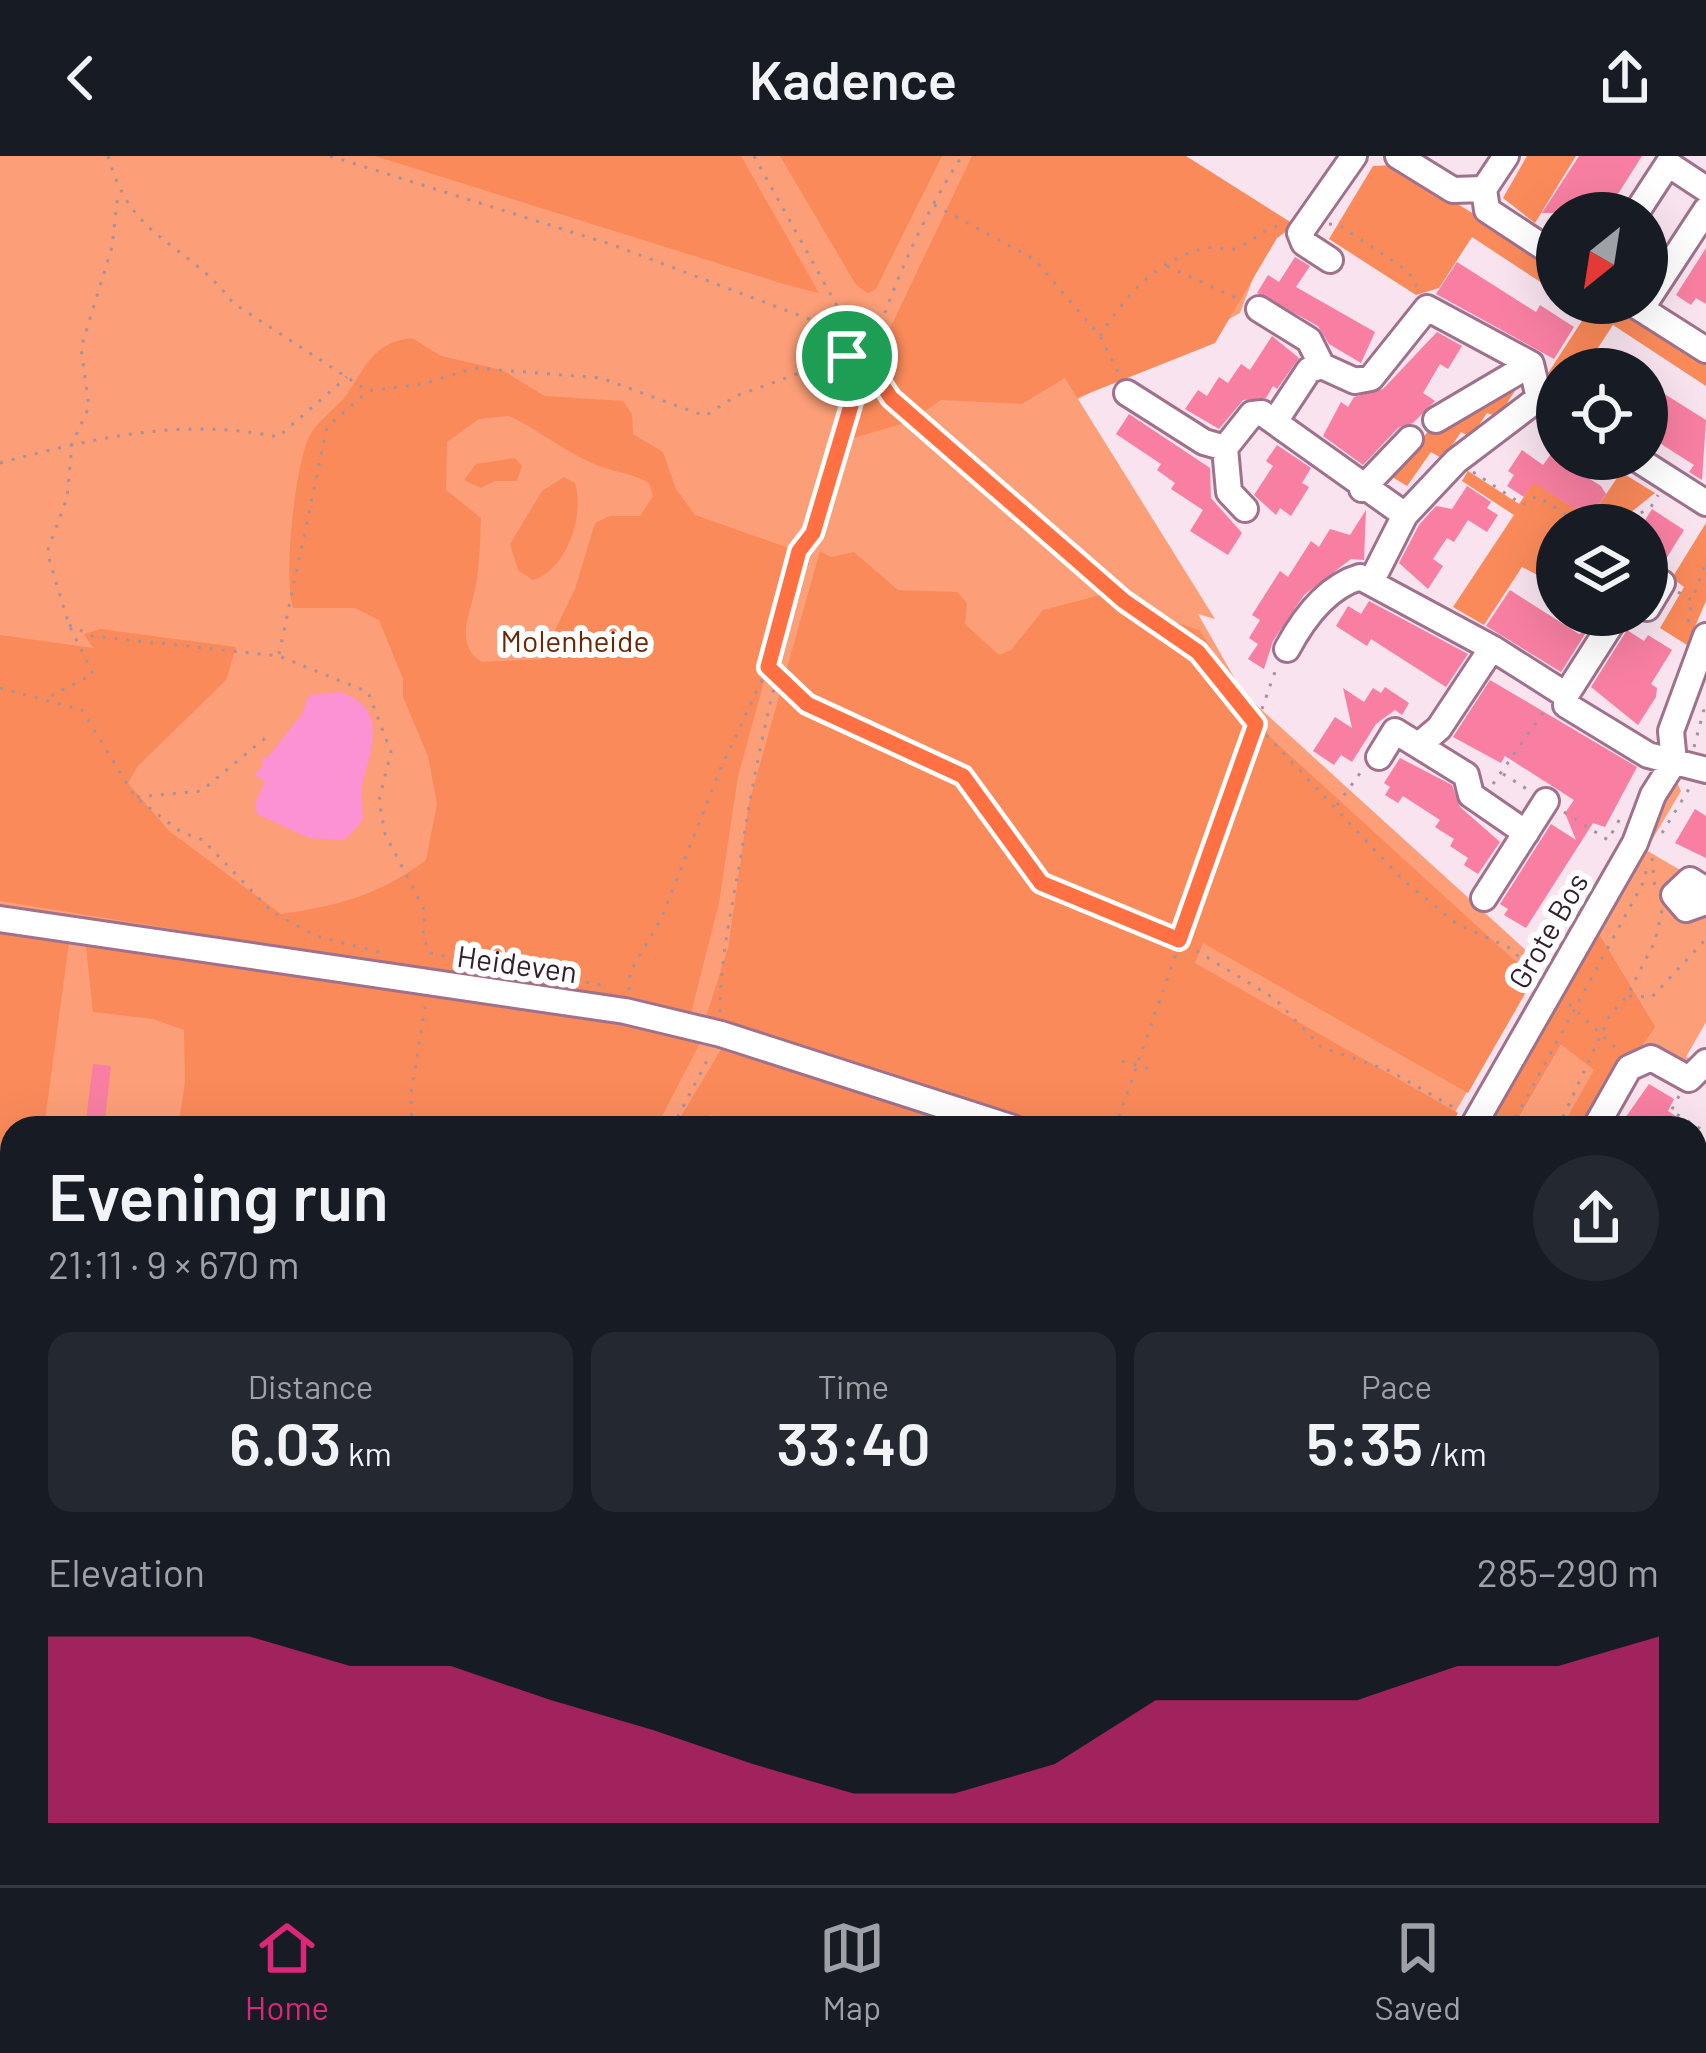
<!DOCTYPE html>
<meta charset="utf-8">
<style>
body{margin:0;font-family:Barlow,sans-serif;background:#242831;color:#f1f3f6;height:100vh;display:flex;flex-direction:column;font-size:45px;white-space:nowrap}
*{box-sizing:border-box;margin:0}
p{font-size:39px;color:#9ea1a6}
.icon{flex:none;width:66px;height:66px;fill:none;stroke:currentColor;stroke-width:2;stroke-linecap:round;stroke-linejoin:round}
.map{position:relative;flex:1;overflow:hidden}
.panel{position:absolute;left:0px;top:960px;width:1707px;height:771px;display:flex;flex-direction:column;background:#171b24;border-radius:36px 36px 0 0;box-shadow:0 12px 48px #0002}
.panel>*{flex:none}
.needle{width:78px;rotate:210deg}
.controls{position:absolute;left:1536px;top:36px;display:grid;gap:24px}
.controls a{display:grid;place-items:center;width:132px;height:132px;border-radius:50%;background:#171b24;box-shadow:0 12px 48px #0002;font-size:60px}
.pin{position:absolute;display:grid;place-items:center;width:102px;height:102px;color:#fff;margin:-51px;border:6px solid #fff;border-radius:50%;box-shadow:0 3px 12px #0007}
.round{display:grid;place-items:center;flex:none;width:126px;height:126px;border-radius:63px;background:#242831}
.head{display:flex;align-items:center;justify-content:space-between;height:204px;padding:0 48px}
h1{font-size:66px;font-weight:600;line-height:90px}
.metrics{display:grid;grid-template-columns:repeat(3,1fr);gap:18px;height:204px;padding:12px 48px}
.metrics div{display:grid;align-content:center;border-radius:24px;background:#242831;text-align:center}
.metrics b{font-size:60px;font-weight:600}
.metrics small{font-size:33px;font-weight:400}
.metrics p{font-size:33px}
.chart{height:336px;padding:24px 48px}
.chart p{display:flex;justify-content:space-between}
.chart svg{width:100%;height:216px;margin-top:12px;fill:#db2777;opacity:.7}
header{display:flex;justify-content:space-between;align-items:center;height:156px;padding:0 48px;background:#171b24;font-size:54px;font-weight:600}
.tabs{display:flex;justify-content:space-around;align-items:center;height:168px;border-top:3px solid #363941;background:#171b24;font-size:33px;color:#9ea1a6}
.tabs a{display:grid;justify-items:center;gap:6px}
.tabs .on{color:#db2777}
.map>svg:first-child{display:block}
</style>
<header><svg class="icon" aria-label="back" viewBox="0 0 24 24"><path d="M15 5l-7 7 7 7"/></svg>Kadence<svg class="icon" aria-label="share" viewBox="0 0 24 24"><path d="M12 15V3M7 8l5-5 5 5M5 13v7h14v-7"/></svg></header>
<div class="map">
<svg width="1706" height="1729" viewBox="0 0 1706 1729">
<rect width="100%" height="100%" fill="#f8e3ef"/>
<!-- green -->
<path fill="#fc9f78" d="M 0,0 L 1182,0 L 1276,61 L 1240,157 L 1078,243 L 1215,463 L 1198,458 L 1243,537 L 1541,808 L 1446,972 L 765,972 L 698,958 L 691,972 L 12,972 L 0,1134 Z
M 1675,622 L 1681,635 L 1646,694 L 1687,718 L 1667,740 L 1671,755 L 1683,761 L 1706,759 L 1706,866 L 1686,901 L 1697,907 L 1688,912 L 1642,890 L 1656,871 L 1594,769 Z
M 1561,889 L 1595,914 L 1561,972 L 1513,972 Z
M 12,1167 L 12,1719 L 353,1719 L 362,1729 L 0,1729 L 0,1195 Z"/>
<!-- forest -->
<path fill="#fa8a5a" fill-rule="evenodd" d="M 375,0 L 741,0 L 819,137 L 787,129 Z
M 780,0 L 942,0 L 876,133 L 868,137 L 856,129 Z
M 972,0 L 1186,0 L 1295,69 L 1277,82 L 1215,187 L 1077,242 L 1065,222 L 1022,248 L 941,244 L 918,260 L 875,204 Z
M 1527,0 L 1576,0 L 1535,67 L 1503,42 Z
M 1394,9 L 1557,109 L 1557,137 L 1472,81 L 1439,132 L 1416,139 L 1329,83 L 1373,10 Z
M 1573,147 L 1618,147 L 1706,207 L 1706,230 L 1613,169 L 1584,213 L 1557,213 L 1557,234 L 1543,225 L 1587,157 Z
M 412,182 L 441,200 L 502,214 L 545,240 L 623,245 L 632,258 L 633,278 L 663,296 L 676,333 L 695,359 L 800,396 L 738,620 L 719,747 L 691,857 L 0,745 L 0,479 L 93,492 L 84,478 L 100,473 L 236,491 L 226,524 L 138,610 L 128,627 L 169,675 L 281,758 C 337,750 380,739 426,704 L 437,648 L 428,600 L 403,541 L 403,523 L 379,464 L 355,452 L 293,452 C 283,421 295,307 310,279 C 318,264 336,253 347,238 C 367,209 374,186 412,182 ZM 509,260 C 539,274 564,295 594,308 C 612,316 630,316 649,327 L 653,340 L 640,360 L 610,360 L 595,367 L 575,433 L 541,503 L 482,506 C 452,488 472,455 476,429 C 480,407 480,384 481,362 L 446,334 L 447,286 L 479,263 Z
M 866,223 L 905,267 L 850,283 Z
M 1520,227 L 1498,261 L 1487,257 L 1471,281 L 1461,276 L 1443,303 L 1431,296 L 1407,330 L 1389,319 L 1402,297 L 1411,299 L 1433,268 Z
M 515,302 L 522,310 L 517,325 L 495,325 L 481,332 L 464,324 L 476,308 Z
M 1468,315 L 1519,348 L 1534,326 L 1590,362 L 1621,316 L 1655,337 L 1615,369 L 1557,369 L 1557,402 L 1543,422 L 1522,411 L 1484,469 L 1453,451 L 1514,359 L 1462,325 Z
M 564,321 L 575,327 C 585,359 567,414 533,424 L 518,414 L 510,388 L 542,335 Z
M 1706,367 L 1706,445 L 1687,489 L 1660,472 L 1684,431 L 1672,422 Z
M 820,395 L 831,401 L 854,396 L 898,434 L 957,436 L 967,447 L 965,468 L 999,499 L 1011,494 L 1043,454 L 1112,436 L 1138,454 L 1199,474 L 1270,581 L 1534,822 L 1468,937 L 1203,787 L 1195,807 L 1458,957 L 1450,972 L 1057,972 L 706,861 L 728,792 L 749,647 Z
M 0,769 L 70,779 L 44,972 L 12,972 L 12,1167 L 0,1195 Z
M 1594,769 L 1656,871 L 1642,890 L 1624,903 L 1585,972 L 1561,972 L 1594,914 L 1561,889 L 1513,972 L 1482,972 Z
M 85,781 L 646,864 L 701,885 L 656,972 L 178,972 L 185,926 L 184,874 L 153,863 L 93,856 Z
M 726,885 L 1002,972 L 752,972 L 710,959 L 702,972 L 674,972 Z
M 0,1691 L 12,1692 L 12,1719 L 233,1719 L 297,1729 L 0,1729 Z"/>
<!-- water -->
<path fill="#fc91d4" d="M 341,536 C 387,553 373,587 363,625 C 360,637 363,651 363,664 L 345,684 L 309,682 L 257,658 L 255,648 L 265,625 L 254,619 L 263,610 L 261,603 L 268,601 L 302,558 L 309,539 Z"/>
<!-- building -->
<path fill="#f87fa2" d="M 1579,0 L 1642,0 L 1606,57 L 1542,57 Z
M 1706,92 L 1706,148 L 1696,142 L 1691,149 L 1676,139 Z
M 1295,101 L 1310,110 L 1296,131 L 1375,176 L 1361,207 L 1329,188 L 1318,170 L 1257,137 L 1268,119 L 1279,126 Z
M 1457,106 L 1536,156 L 1540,149 L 1574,171 L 1554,203 L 1436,138 Z
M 1437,176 L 1462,190 L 1448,213 L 1440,208 L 1423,237 L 1435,245 L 1413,267 L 1398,272 L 1363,309 L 1323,280 L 1341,246 L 1348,251 L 1354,241 L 1383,233 Z
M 1272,180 L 1299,202 L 1277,233 L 1273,230 L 1266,242 L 1243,244 L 1219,273 L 1185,253 L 1198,234 L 1207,240 L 1219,221 L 1228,227 L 1241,208 L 1250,214 Z
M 1647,227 L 1706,264 L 1702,324 L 1689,316 L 1694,309 L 1647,279 Z
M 1129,258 L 1210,312 L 1211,342 L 1242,377 L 1228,399 L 1190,375 L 1203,354 L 1171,333 L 1175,327 L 1157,314 L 1161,308 L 1116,278 Z
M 1277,289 L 1311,312 L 1302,327 L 1309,331 L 1291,360 L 1280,352 L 1276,359 L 1254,339 L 1273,310 L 1266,305 Z
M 1522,294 L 1543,309 L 1551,298 L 1601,330 L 1606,338 L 1590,362 L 1534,327 L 1524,341 L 1507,330 L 1514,319 L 1508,315 Z
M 1467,330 L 1491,346 L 1487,352 L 1498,359 L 1487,376 L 1468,364 L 1454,386 L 1447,382 L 1433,403 L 1443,410 L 1428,433 L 1399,407 L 1419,369 L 1436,350 L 1452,353 Z
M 1652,353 L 1684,374 L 1661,411 L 1647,420 L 1647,369 L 1642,369 Z
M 1366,354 L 1364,404 L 1351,403 L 1304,439 L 1273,485 L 1264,513 L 1248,503 L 1258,488 L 1249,482 L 1260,464 L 1252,459 L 1280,415 L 1288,421 L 1311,385 L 1319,391 L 1330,373 L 1350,379 Z
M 1510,434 L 1579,478 L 1587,475 L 1561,516 L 1486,470 Z
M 1369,445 L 1468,498 L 1446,531 L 1371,483 L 1367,490 L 1336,470 L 1348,450 L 1361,458 Z
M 1627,474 L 1644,485 L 1648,479 L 1672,494 L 1651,528 L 1657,532 L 1656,541 L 1638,569 L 1591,531 Z
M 1490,524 L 1637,611 L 1605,671 L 1593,667 L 1526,772 L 1504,759 L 1508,753 L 1500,748 L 1551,668 L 1576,684 L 1565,657 L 1574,644 L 1505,600 L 1501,607 L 1453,581 Z
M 1385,531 L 1409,547 L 1402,559 L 1395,554 L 1376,568 L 1352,606 L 1341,599 L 1334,609 L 1313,595 L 1335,561 L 1352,572 L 1343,532 L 1364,546 L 1373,532 L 1381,537 Z
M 1400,602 L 1452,629 L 1460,651 L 1500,686 L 1478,718 L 1464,709 L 1468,702 L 1450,690 L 1454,683 L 1435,671 L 1440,664 L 1403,640 L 1398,647 L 1385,639 L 1390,631 L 1384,627 Z
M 1695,653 L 1706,660 L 1706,702 L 1675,687 Z
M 93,908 L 111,910 L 104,972 L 85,972 Z
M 1649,928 L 1674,943 L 1668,955 L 1694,972 L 1618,972 Z"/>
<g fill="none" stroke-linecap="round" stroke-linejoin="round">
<!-- minor casing -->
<g stroke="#9f718c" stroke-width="30">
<path id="minor" d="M 1398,0 L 1453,34 L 1484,33
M 1484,33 L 1487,54 L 1557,100
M 1484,33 L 1506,0
M 1636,57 L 1668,8 L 1706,33
M 1330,104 L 1304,87 L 1300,77 L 1354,0
M 1647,144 L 1706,54
M 1632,147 L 1706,194
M 1259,153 L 1309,184 L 1322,210
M 1127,237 L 1204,286 L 1225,292
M 1276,264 L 1309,214 L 1322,210 L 1355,225 L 1371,222 L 1427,152 L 1531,208 L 1539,242 L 1557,253
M 1436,264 L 1531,208
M 1637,303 L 1706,347
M 1362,333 L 1410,283
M 1245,353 L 1229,336 L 1225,292 L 1252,258 L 1262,257 L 1405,359
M 1372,424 L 1405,359 L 1456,305 L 1539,242
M 1647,452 L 1662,427
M 1287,493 C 1303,463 1326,431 1360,421 L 1492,492 L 1566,539 L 1566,549 L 1648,599 L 1706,614
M 1566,539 L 1617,459
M 1419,589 L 1439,572 L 1492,492
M 1379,601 L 1395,575 L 1466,619 L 1471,639 L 1526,677
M 1706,734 L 1690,724 L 1674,739 L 1686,753 L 1700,748 L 1706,737
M 1484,742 L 1546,645
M 0,763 L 625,855 L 721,878 L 1013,972
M 1472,972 L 1635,687 L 1653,639 L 1674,606 L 1671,575 L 1706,480
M 1595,972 L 1629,912 L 1651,902 L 1689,923 L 1706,906
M 1695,1103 L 1706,1084
M 1695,1235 L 1706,1241
M 1695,1414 L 1706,1394
M 1695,1593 L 1706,1599
M 879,1719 L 908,1729
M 587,1729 L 588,1719
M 771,1729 L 773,1719
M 1117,1729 L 1118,1719
M 1253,1729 L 1255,1719
M 1551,1729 L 1555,1720 L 1579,1721 L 1597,1729"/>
</g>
<!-- path -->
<path stroke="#a6929d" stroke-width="3" stroke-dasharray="3 9" stroke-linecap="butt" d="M 108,0 C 132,87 186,84 233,147 L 368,235 L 423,228 L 474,212 L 601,222 L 705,260 L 736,240 L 847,200
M 330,0 L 613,89 L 870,186
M 754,0 L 853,179 L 847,200 L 856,221
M 934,49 L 1034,103 L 1100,180 L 1120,220
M 1329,68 L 1339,69 L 1408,115 L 1419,135
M 1167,110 L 1240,144
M 1100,180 C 1125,140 1157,103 1206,92 C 1214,90 1225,95 1234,93 C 1252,88 1263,70 1284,69
M 866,204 L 891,242 L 1125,445 L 1198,496 L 1256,568 L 1404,725 L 1457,768 L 1508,791 L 1536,817
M 0,307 C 94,282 181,261 278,281 L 347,221
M 1473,316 L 1523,349 L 1537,340 L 1582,369
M 1620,369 L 1651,351 L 1658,339
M 1557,407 L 1546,423 L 1557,430
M 1678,436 L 1692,444 L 1706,406
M 1688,466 L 1692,444
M 69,469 L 92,480 L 279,500 L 368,536 L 391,596 L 379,644 L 385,678 L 425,755 L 423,780 L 430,797 L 527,817
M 279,498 L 327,271 L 367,236
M 768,511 L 807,548 L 963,620 L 1041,727 L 1179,784 L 1275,843 L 1321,891 L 1390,915 L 1458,954
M 0,532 L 82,554 L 135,641 L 181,676 L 203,684 L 272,756 L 316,780 L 383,797
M 51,540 L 93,518 L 69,469 L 47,396 L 67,342 L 72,288 L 89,251 L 81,192 L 112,91 L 118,38
M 1694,591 L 1706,546
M 1503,618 L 1530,635
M 1493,628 L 1547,551
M 137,641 L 201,635 L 269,579
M 1337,649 L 1363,613
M 1564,656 L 1608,684 L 1622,659
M 1662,677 L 1689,633 L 1686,629
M 1652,702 L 1655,734
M 527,815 L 606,830
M 629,834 L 630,816 L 661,763 L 722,609 L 768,511 L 799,395 L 812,379
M 1629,840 L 1652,841 L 1706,783
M 1569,848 L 1619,895
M 720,856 C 720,799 733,749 742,693 C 762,560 799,432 838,303 C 869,197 901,93 962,0
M 1122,905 L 1156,915
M 1679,940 L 1671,955 L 1706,976
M 412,972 L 411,938 L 426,845
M 672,972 L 710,899
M 1115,972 L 1277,510
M 1510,972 L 1643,727 L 1648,707
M 1558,972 L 1610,859 L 1627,840 L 1655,785 L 1662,754
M 1695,1138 L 1706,1144
M 369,1719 L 374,1729
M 1279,1729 L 1280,1719"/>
<!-- minor -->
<use href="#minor" stroke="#fff" stroke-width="24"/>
</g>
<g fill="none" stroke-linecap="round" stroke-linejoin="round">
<!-- route casing -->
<g stroke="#fff" stroke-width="24">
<path id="route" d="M 853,179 L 872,187 L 866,204 L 891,242 L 1124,445 L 1198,496 L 1256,568 L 1179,784 L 1041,727 L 963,620 L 807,548 L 768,511 L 799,395 L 813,377 L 858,226 L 847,200 Z"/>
</g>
<!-- route -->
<use href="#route" stroke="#ff7043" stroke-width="15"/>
</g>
<g text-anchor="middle" stroke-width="12" stroke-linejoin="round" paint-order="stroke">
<!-- park labels -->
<g font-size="30" fill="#6c2601" stroke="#fff">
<text x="575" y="496">Molenheide</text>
</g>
<!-- street labels -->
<g font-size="30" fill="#321f2a" stroke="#fff">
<text transform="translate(1549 775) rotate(-60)" y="10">Grote Bos</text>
<text transform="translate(517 809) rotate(8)" y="10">Heideven</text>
</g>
</g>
</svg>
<div class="controls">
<a><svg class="needle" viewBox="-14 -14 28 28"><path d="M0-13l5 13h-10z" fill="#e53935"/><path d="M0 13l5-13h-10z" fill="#9ea1a6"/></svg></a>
<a><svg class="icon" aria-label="locate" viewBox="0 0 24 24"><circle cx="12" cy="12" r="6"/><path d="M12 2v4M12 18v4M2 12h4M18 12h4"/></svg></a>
<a><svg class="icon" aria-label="layers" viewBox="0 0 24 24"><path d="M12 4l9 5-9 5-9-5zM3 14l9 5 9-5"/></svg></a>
</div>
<div class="pin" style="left:847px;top:200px;background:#1e9e55"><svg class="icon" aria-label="arrive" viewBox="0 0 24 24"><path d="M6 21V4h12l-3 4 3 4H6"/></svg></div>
<section class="panel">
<div class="head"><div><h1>Evening run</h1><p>21:11 · 9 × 670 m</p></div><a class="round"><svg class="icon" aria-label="share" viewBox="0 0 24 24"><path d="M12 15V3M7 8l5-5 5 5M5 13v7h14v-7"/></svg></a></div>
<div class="metrics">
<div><p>Distance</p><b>6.03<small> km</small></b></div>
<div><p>Time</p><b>33:40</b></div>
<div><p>Pace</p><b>5:35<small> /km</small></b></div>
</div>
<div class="chart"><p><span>Elevation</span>285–290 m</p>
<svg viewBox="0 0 160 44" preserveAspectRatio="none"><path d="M0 44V6L10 6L20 6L30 12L40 12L50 19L60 25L70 32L80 38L90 38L100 32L110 19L120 19L130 19L140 12L150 12L160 6V44z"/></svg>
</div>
</section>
</div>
<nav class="tabs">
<a class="on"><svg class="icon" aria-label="home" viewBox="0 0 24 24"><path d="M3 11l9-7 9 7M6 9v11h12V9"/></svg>Home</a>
<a><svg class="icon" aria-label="map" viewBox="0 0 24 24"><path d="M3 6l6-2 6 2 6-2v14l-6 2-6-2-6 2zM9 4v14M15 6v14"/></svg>Map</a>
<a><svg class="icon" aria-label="saved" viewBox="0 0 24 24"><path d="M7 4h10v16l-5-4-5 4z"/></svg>Saved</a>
</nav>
